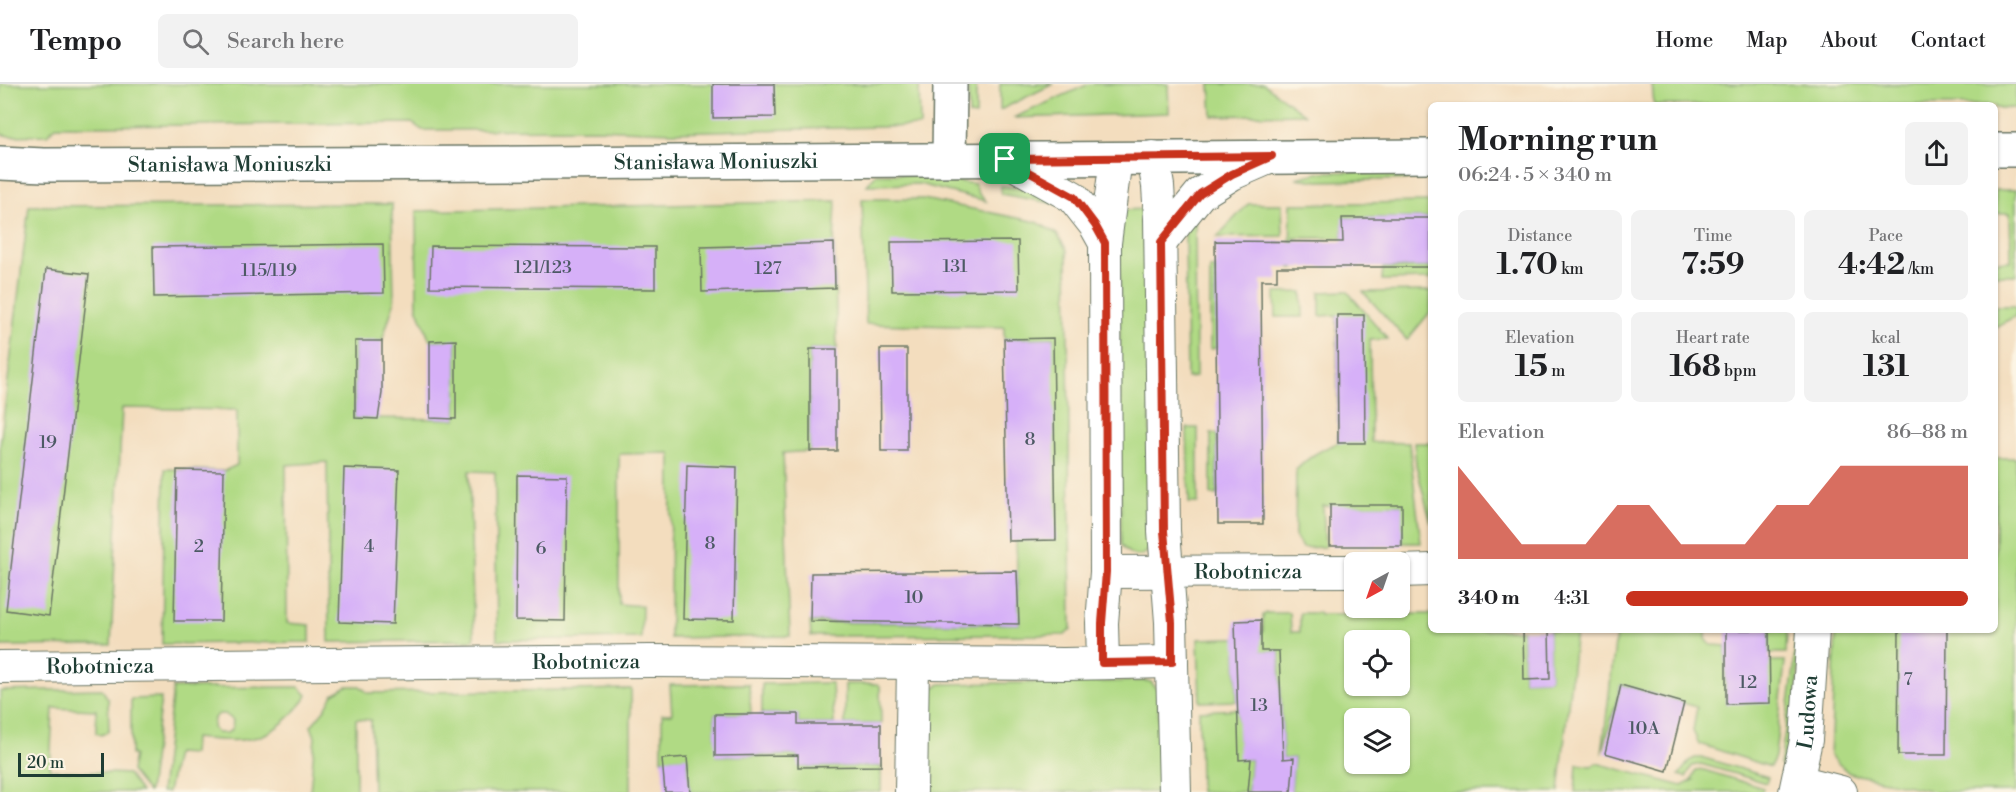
<!DOCTYPE html>
<meta charset="utf-8">
<style>
body{margin:0;font-family:"Libre Bodoni",serif;background:#f2f2f2;color:#202124;height:100vh;display:flex;flex-direction:column;font-size:22px;white-space:nowrap}
*{box-sizing:border-box;margin:0}
p{font-size:20px;color:#757577}
.icon{flex:none;width:33px;height:33px;fill:none;stroke:currentColor;stroke-width:2;stroke-linecap:round;stroke-linejoin:round}
.map{position:relative;flex:1;overflow:hidden}
.panel{position:absolute;left:1428px;top:18px;width:570px;height:531px;display:flex;flex-direction:column;background:#fff;border-radius:9px;box-shadow:0 2px 4px #0004}
.panel>*{flex:none}
.needle{width:39px;rotate:220deg}
.controls{position:absolute;left:1344px;top:468px;display:grid;gap:12px}
.controls a{display:grid;place-items:center;width:66px;height:66px;border-radius:9px;background:#fff;box-shadow:0 2px 4px #0004;font-size:30px}
.scale{position:absolute;left:18px;bottom:15px;width:86px;box-sizing:border-box;padding-left:6px;border:3px solid #1f3d34;border-top:0;font-size:16px;line-height:21px;white-space:nowrap;color:#1f3d34;-webkit-text-stroke:4px #fcf5e5;paint-order:stroke}
.pin{position:absolute;display:grid;place-items:center;width:51px;height:51px;color:#fff;margin:-26px;border-radius:12px;box-shadow:0 3px 9px #0006}
.round{display:grid;place-items:center;flex:none;width:63px;height:63px;border-radius:9px;background:#f2f2f2}
.summary{display:flex;align-items:center;justify-content:space-between;height:102px;padding:0 30px}
h1{font-size:33px;font-weight:700;line-height:45px}
.stats{display:grid;grid-template-columns:repeat(3,1fr);gap:9px;height:102px;padding:6px 30px}
.stats div{display:grid;align-content:center;border-radius:9px;background:#f2f2f2;text-align:center}
.stats b{font-size:30px;font-weight:700}
.stats small{font-size:16px;font-weight:400}
.stats p{font-size:16px}
.chart{height:168px;padding:12px 30px}
.chart p{display:flex;justify-content:space-between}
.chart svg{width:100%;height:108px;margin-top:6px;fill:#c8321e;opacity:.7}
ul{padding:0 30px;list-style:none;font-size:20px}
li{display:grid;grid-template-columns:96px 72px 1fr;align-items:center;height:45px}
li i{height:15px;border-radius:8px;background:#c8321e}
header{display:flex;align-items:center;gap:36px;box-sizing:border-box;height:84px;padding:0 30px;background:#fff;border-bottom:2px solid #e0e0e0}
header strong{font-size:28px}
nav{display:flex;gap:33px;margin-inline-start:auto;font-size:21px}
.search{width:420px;height:54px;background:#f2f2f2;display:flex;align-items:center;gap:15px;box-sizing:border-box;padding:0 21px;border-radius:9px;color:#757577;font-size:22px}
.map>svg:first-child{display:block}
</style>
<header>
<strong>Tempo</strong>
<div class="search"><svg class="icon" aria-label="search" viewBox="0 0 24 24"><circle cx="10" cy="10" r="6"/><path d="M15 15l6 6"/></svg>Search here</div>
<nav><a>Home</a><a>Map</a><a>About</a><a>Contact</a></nav>
</header>
<div class="map">
<svg width="2016" height="708" viewBox="0 0 2016 708">
<rect width="100%" height="100%" fill="#fcf5e5"/>
<filter id="ink" filterUnits="userSpaceOnUse"><feTurbulence type="fractalNoise" baseFrequency=".0167" numOctaves="2"/><feDisplacementMap in="SourceGraphic" scale="12" xChannelSelector="R" yChannelSelector="G"/><feConvolveMatrix kernelMatrix="1 2 1 2 8 2 1 2 1" color-interpolation-filters="sRGB"/></filter>
<filter id="wash" filterUnits="userSpaceOnUse"><feTurbulence type="fractalNoise" baseFrequency=".008" numOctaves="4" result="noise"/><feDisplacementMap in="SourceGraphic" scale="24" xChannelSelector="R" yChannelSelector="G"/><feGaussianBlur stdDeviation="1.35" result="paint"/><feColorMatrix in="noise" values="0 0 0 0 0 0 0 0 0 0 0 0 0 0 0 0 0 1.4 0 .05"/><feComposite in="paint" operator="in"/></filter>
<g filter="url(#wash)">
<rect width="100%" height="100%" fill="#f3ddbe"/>
<!-- green -->
<path fill="#b0da84" stroke="#688c5c" stroke-width="1.5" fill-rule="evenodd" d="M 0,0 L 919,0 L 920,42 L 672,48 L 597,45 L 422,46 L 412,39 L 87,42 L 56,42 L 47,51 L 9,52 L 0,50 Z
M 968,0 L 976,0 L 976,32 L 969,31 Z
M 1000,0 L 1053,0 L 1000,26 Z
M 1089,0 L 1168,0 L 1169,29 L 1013,34 Z
M 1210,0 L 1264,0 L 1304,30 L 1212,32 Z
M 1652,0 L 2016,0 L 2016,24 L 1995,24 L 1995,21 L 1654,21 Z
M 1431,87 L 1431,95 L 1319,97 L 1296,94 L 1322,88 Z
M 876,90 L 905,90 L 975,100 L 979,110 L 986,117 L 919,100 L 867,101 Z
M 1001,102 L 1043,106 L 1057,120 L 1001,110 Z
M 1995,106 L 2016,106 L 2016,191 L 1995,191 L 1995,178 L 2011,177 L 2010,129 L 1995,129 Z
M 862,115 L 923,115 L 1037,138 L 1057,150 L 1067,166 L 1071,545 L 1065,551 L 811,552 L 810,538 L 1019,540 L 1016,457 L 1053,254 L 1004,255 L 1004,243 L 866,240 Z
M 836,117 L 834,159 L 837,265 L 810,265 L 810,367 L 783,369 L 790,552 L 670,554 L 671,369 L 619,370 L 619,520 L 642,522 L 641,554 L 497,556 L 495,388 L 469,387 L 474,556 L 329,558 L 327,378 L 286,381 L 287,539 L 310,541 L 310,558 L 162,560 L 165,385 L 224,387 L 237,381 L 237,326 L 122,324 L 111,561 L 0,562 L 0,362 L 29,122 L 392,120 L 394,219 L 382,257 L 355,258 L 355,334 L 456,335 L 456,257 L 430,257 L 417,222 L 416,127 Z
M 1431,118 L 1431,134 L 1343,134 L 1343,154 L 1294,154 L 1294,184 L 1290,184 L 1291,120 Z
M 1248,120 L 1282,120 L 1283,152 L 1217,153 Z
M 1150,125 L 1150,465 C 1139,477 1130,472 1121,461 L 1119,126 Z
M 1195,125 L 1196,293 L 1187,294 L 1185,151 Z
M 1431,183 L 1431,195 L 1382,196 L 1383,184 Z
M 1210,184 L 1215,184 L 1216,264 L 1210,265 Z
M 1347,207 L 1388,255 L 1370,256 L 1371,358 L 1409,359 L 1421,459 L 1402,459 L 1401,421 L 1323,422 L 1325,463 L 1302,464 L 1295,452 L 1296,386 C 1308,373 1321,365 1338,359 L 1337,231 L 1320,232 L 1320,208 Z
M 1431,207 L 1431,227 L 1407,256 L 1363,208 Z
M 1302,208 L 1303,233 L 1276,233 L 1275,209 Z
M 1995,222 L 2016,222 L 2016,232 L 1995,243 Z
M 1187,344 L 1198,344 L 1198,419 L 1189,419 Z
M 1211,350 L 1217,350 L 1217,411 L 1211,411 Z
M 1414,359 L 1431,359 L 1431,439 L 1416,381 Z
M 1995,374 L 2016,374 L 2016,708 L 1937,708 L 1849,689 L 1830,672 L 1836,546 L 1995,546 Z
M 1267,529 L 1290,529 L 1291,548 L 1300,548 L 1300,529 L 1319,529 L 1319,531 L 1431,530 L 1431,546 L 1523,546 L 1524,596 L 1550,595 L 1549,546 L 1576,546 L 1559,708 L 1291,708 L 1294,674 L 1283,675 L 1279,567 L 1236,568 L 1237,617 L 1200,618 L 1198,555 L 1261,553 L 1261,548 L 1263,548 L 1263,531 ZM 1354,556 L 1400,556 L 1400,602 L 1354,602 ZM 1354,634 L 1400,634 L 1400,680 L 1354,680 Z
M 1620,546 L 1706,546 L 1706,555 L 1711,561 L 1726,562 L 1726,619 L 1769,577 L 1785,577 L 1775,672 L 1771,683 L 1699,660 L 1693,647 L 1697,623 L 1621,601 L 1602,670 L 1616,551 L 1619,552 Z
M 1769,546 L 1787,546 L 1786,569 L 1769,569 Z
M 1795,546 L 1801,546 L 1796,621 L 1786,681 L 1780,681 L 1794,585 Z
M 1147,597 L 1151,598 L 1158,606 L 1160,708 L 921,708 L 924,611 L 930,605 L 941,600 Z
M 832,599 L 834,640 L 798,640 L 798,630 L 762,630 L 762,600 Z
M 749,600 L 751,630 L 715,630 L 716,672 L 798,671 L 799,683 L 881,682 L 881,708 L 690,708 L 687,674 L 662,675 L 662,630 L 672,630 L 670,601 Z
M 845,600 L 877,600 L 880,602 L 881,640 L 845,640 Z
M 347,602 L 360,602 L 368,609 L 631,605 L 631,708 L 373,708 L 371,636 L 356,635 L 356,708 L 310,708 L 315,653 L 311,642 L 325,625 L 333,610 Z
M 299,603 L 307,611 L 304,617 C 268,660 247,659 194,654 L 193,670 L 176,669 L 168,708 L 161,708 L 173,604 ZM 219,630 L 225,630 L 233,636 L 232,645 L 227,649 L 217,649 L 213,644 L 214,634 Z
M 102,605 L 108,615 L 109,645 L 106,649 L 101,651 L 96,649 L 96,626 L 53,624 L 50,686 L 128,690 L 141,708 L 0,708 L 0,607 Z
M 161,614 L 149,708 L 148,708 L 131,687 L 134,671 L 131,671 L 131,615 Z
M 1238,625 L 1240,676 L 1251,675 L 1248,708 L 1200,708 L 1199,627 Z
M 1695,674 L 1704,674 L 1768,693 L 1766,699 L 1701,680 L 1692,682 L 1686,693 L 1679,691 L 1689,677 Z
M 1596,679 L 1682,702 L 1694,696 L 1692,695 L 1696,687 L 1704,686 L 1763,704 L 1762,708 L 1575,708 L 1577,680 L 1592,682 Z"/>
<g id="blocks">
<!-- building -->
<path fill="#d6b0f8" d="M 713,0 L 774,0 L 775,33 L 713,34 Z
M 1342,134 L 1431,134 L 1431,183 L 1277,183 L 1277,196 L 1261,196 L 1263,440 L 1218,440 L 1215,157 L 1343,158 Z
M 1018,157 L 1019,206 L 892,207 L 891,158 Z
M 834,159 L 835,204 L 702,208 L 701,163 Z
M 383,160 L 384,209 L 154,213 L 153,163 Z
M 431,162 L 655,163 L 655,205 L 430,203 Z
M 46,185 L 89,190 L 49,532 L 6,526 Z
M 1337,231 L 1364,231 L 1365,359 L 1338,359 Z
M 1053,254 L 1056,456 L 1008,457 L 1004,255 Z
M 456,256 L 456,335 L 430,334 L 430,257 Z
M 355,257 L 382,257 L 382,309 L 378,335 L 355,334 Z
M 810,265 L 837,265 L 837,367 L 810,367 Z
M 880,265 L 907,265 L 907,367 L 881,367 Z
M 687,381 L 737,383 L 734,536 L 683,535 Z
M 344,384 L 399,386 L 393,540 L 339,538 Z
M 177,386 L 224,387 L 221,537 L 174,537 Z
M 517,391 L 567,392 L 565,537 L 516,536 Z
M 1330,421 L 1402,421 L 1402,462 L 1330,462 Z
M 1017,487 L 1019,540 L 810,537 L 811,489 Z
M 1261,536 L 1261,567 L 1279,567 L 1283,675 L 1294,674 L 1291,708 L 1248,708 L 1251,675 L 1239,676 L 1235,537 Z
M 1523,546 L 1549,546 L 1550,595 L 1524,596 Z
M 1726,546 L 1769,546 L 1770,619 L 1726,620 Z
M 1899,546 L 1947,546 L 1946,671 L 1898,671 Z
M 1621,601 L 1684,619 L 1667,687 L 1605,669 Z
M 715,630 L 798,630 L 798,640 L 881,640 L 881,682 L 798,683 L 798,671 L 715,672 Z
M 687,673 L 690,708 L 665,708 L 662,675 Z"/>
</g>
</g>
<g filter="url(#ink)">
<use href="#blocks" fill-opacity="0" stroke="#697564" stroke-width="1.5"/>
<g fill="none" stroke-linecap="round" stroke-linejoin="round">
<!-- minor casing -->
<g stroke="#697564" stroke-width="34">
<g id="minor">
<path d="M 1153,73 L 1158,102 L 1160,134 L 1164,447 L 1171,538 L 1175,708"/>
<path d="M 1005,75 L 1073,113 L 1095,141 L 1105,159"/>
<path d="M 1161,158 L 1200,110 L 1232,90 L 1271,73"/>
<path d="M 1400,487 L 1431,486"/>
<path id="s1" d="M 1106,488 L 1354,487"/>
<path d="M 1103,579 L 1102,539 L 1106,488 L 1105,159 L 1116,74"/>
<path id="s2" d="M 0,583 L 651,577 L 1064,580 L 1172,578"/>
<path d="M 1798,697 L 1841,708"/>
<path d="M 911,708 L 913,580"/>
<path id="s3" d="M 1795,708 L 1806,656 L 1813,546"/>
</g>
</g>
<!-- tertiary casing -->
<g stroke="#697564" stroke-width="36">
<g id="tertiary">
<path d="M 1995,66 L 2016,66"/>
<path d="M 949,74 L 950,0"/>
<path id="s4" d="M 0,79 L 44,81 L 533,79 L 1431,72"/>
</g>
</g>
<!-- minor -->
<use href="#minor" stroke="#fff" stroke-width="32"/>
<!-- tertiary -->
<use href="#tertiary" stroke="#fff" stroke-width="33"/>
</g>
</g>
<g fill="none" stroke-linecap="round" stroke-linejoin="round" filter="url(#ink)">
<!-- route casing -->
<g stroke="#fff" stroke-width="12">
<path id="route" d="M 1272,72 L 1232,90 L 1200,110 L 1161,158 L 1164,447 L 1172,538 L 1172,578 L 1102,579 L 1102,539 L 1106,488 L 1105,159 L 1095,141 L 1074,113 L 1005,75 Z"/>
</g>
<!-- route -->
<use href="#route" stroke="#c8321e" stroke-width="8"/>
</g>
<g text-anchor="middle" stroke-width="4.5" stroke-linejoin="round" paint-order="stroke">
<!-- number labels -->
<g font-size="18" fill="#4d5a65">
<text x="955" y="188">131</text>
<text x="543" y="189">121/123</text>
<text x="768" y="190">127</text>
<text x="269" y="192">115/119</text>
<text x="1030" y="361">8</text>
<text x="48" y="364">19</text>
<text x="710" y="465">8</text>
<text x="199" y="468">2</text>
<text x="369" y="468">4</text>
<text x="541" y="470">6</text>
<text x="914" y="519">10</text>
<text x="1908" y="601">7</text>
<text x="1748" y="604">12</text>
<text x="1259" y="627">13</text>
<text x="1644" y="650">10A</text>
</g>
<!-- street labels -->
<g font-size="21" fill="#1f3d34" stroke="#fcf5e5">
<text dy="7" stroke="none"><textPath href="#s4" startOffset="716">Stanisława Moniuszki</textPath></text>
<text dy="7" stroke="none"><textPath href="#s4" startOffset="230">Stanisława Moniuszki</textPath></text>
<text dy="7" stroke="none"><textPath href="#s1" startOffset="142">Robotnicza</textPath></text>
<text dy="7" stroke="none"><textPath href="#s2" startOffset="586">Robotnicza</textPath></text>
<text dy="7" stroke="none"><textPath href="#s2" startOffset="100">Robotnicza</textPath></text>
<text dy="7" stroke="none"><textPath href="#s3" startOffset="81">Ludowa</textPath></text>
</g>
</g>
</svg>
<div class="controls">
<a><svg class="needle" viewBox="-14 -14 28 28"><path d="M0-13l5 13h-10z" fill="#e53935"/><path d="M0 13l5-13h-10z" fill="#757577"/></svg></a>
<a><svg class="icon" aria-label="locate" viewBox="0 0 24 24"><circle cx="12" cy="12" r="6"/><path d="M12 2v4M12 18v4M2 12h4M18 12h4"/></svg></a>
<a><svg class="icon" aria-label="layers" viewBox="0 0 24 24"><path d="M12 4l9 5-9 5-9-5zM3 14l9 5 9-5"/></svg></a>
</div>
<div class="scale">20 m</div>
<div class="pin" style="left:1005px;top:75px;background:#1e9e55"><svg class="icon" aria-label="arrive" viewBox="0 0 24 24"><path d="M6 21V4h12l-3 4 3 4H6"/></svg></div>
<section class="panel">
<div class="summary"><div><h1>Morning run</h1><p>06:24 · 5 × 340 m</p></div><a class="round"><svg class="icon" aria-label="share" viewBox="0 0 24 24"><path d="M12 15V3M7 8l5-5 5 5M5 13v7h14v-7"/></svg></a></div>
<div class="stats">
<div><p>Distance</p><b>1.70<small> km</small></b></div>
<div><p>Time</p><b>7:59</b></div>
<div><p>Pace</p><b>4:42<small> /km</small></b></div>
</div>
<div class="stats">
<div><p>Elevation</p><b>15<small> m</small></b></div>
<div><p>Heart rate</p><b>168<small> bpm</small></b></div>
<div><p>kcal</p><b>131</b></div>
</div>
<div class="chart"><p><span>Elevation</span>86–88 m</p>
<svg viewBox="0 0 160 44" preserveAspectRatio="none"><path d="M0 44V6L10 22L20 38L30 38L40 38L50 22L60 22L70 38L80 38L90 38L100 22L110 22L120 6L130 6L140 6L150 6L160 6V44z"/></svg>
</div>
<ul>
<li><b>340 m</b>4:31<i style="width:100%"></i></li>
</ul>
</section>
</div>
